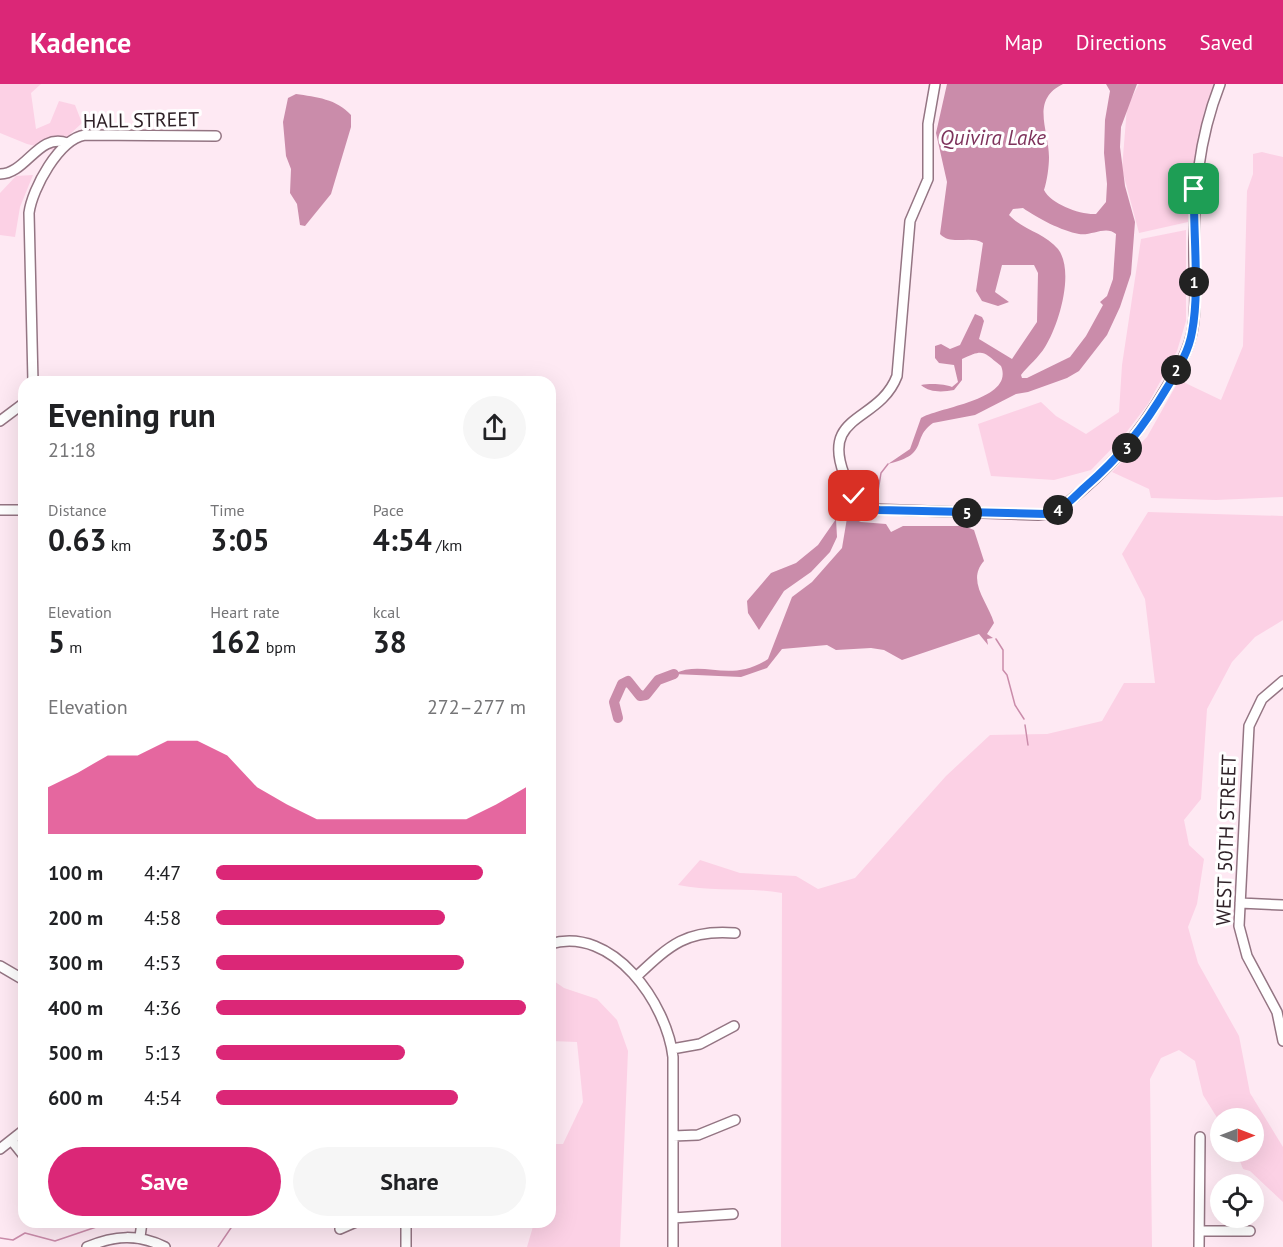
<!DOCTYPE html>
<meta charset="utf-8">
<style>
body{margin:0;font-family:"PT Sans",sans-serif;background:#f6f6f6;color:#202124;height:100vh;display:flex;flex-direction:column;font-size:22px;white-space:nowrap}
*{box-sizing:border-box;margin:0}
p{font-size:20px;color:#757577}
.icon{flex:none;width:33px;height:33px;fill:none;stroke:currentColor;stroke-width:2;stroke-linecap:round;stroke-linejoin:round}
.map{position:relative;flex:1;overflow:hidden}
.side{position:absolute;left:18px;top:292px;width:538px;height:852px;display:flex;flex-direction:column;background:#fff;border-radius:18px;box-shadow:0 6px 24px #0002}
.side>*{flex:none}
.needle{width:39px;rotate:90deg}
.fabs{position:absolute;left:1210px;top:1024px;display:grid;gap:12px}
.fabs a{display:grid;place-items:center;width:54px;height:54px;border-radius:50%;background:#fff;box-shadow:0 6px 24px #0002;font-size:30px}
.pin{position:absolute;display:grid;place-items:center;width:51px;height:51px;color:#fff;margin:-26px;border-radius:12px;box-shadow:0 3px 9px #0006}
.km{position:absolute;width:30px;height:30px;margin:-15px;border-radius:50%;background:#222;color:#fff;font-size:16px;line-height:30px;text-align:center}
.round{display:grid;place-items:center;flex:none;width:63px;height:63px;border-radius:32px;background:#f6f6f6}
.headline{display:flex;align-items:center;justify-content:space-between;height:102px;padding:0 30px}
h1{font-size:33px;font-weight:700;line-height:45px}
.metrics{display:grid;grid-template-columns:repeat(3,1fr);gap:9px;height:102px;padding:6px 30px}
.metrics div{display:grid;align-content:center}
.metrics b{font-size:30px;font-weight:700}
.metrics small{font-size:16px;font-weight:400}
.metrics p{font-size:16px}
.chart{height:168px;padding:12px 30px}
.chart p{display:flex;justify-content:space-between}
.chart svg{width:100%;height:108px;margin-top:6px;fill:#db2777;opacity:.7}
.action{display:flex;gap:12px;margin-top:auto;padding:12px 30px}
.action a{flex:1;height:69px;border-radius:36px;background:#db2777;color:#fff;font-size:24px;font-weight:700;line-height:69px;text-align:center}
.action a+a{background:#f6f6f6;color:#202124}
ul{padding:0 30px;list-style:none;font-size:20px}
li{display:grid;grid-template-columns:96px 72px 1fr;align-items:center;height:45px}
li i{height:15px;border-radius:8px;background:#db2777}
header{display:flex;align-items:center;gap:36px;box-sizing:border-box;height:84px;padding:0 30px;background:#db2777;color:#fff}
header strong{font-size:28px}
nav{display:flex;gap:33px;margin-inline-start:auto;font-size:21px}
.map>svg:first-child{display:block}
</style>
<header>
<strong>Kadence</strong>
<nav><a>Map</a><a>Directions</a><a>Saved</a></nav>
</header>
<div class="map">
<svg width="1283" height="1163" viewBox="0 0 1283 1163">
<rect width="100%" height="100%" fill="#fee9f3"/>
<!-- green -->
<path fill="#fcd1e5" d="M 0,0 L 41,0 L 31,9 L 36,45 L 50,39 L 59,17 L 75,21 L 82,39 L 53,66 L 27,60 L 0,49 Z
M 1139,0 L 1216,0 L 1204,28 L 1188,138 L 1139,149 L 1122,85 L 1127,23 Z
M 1262,68 L 1283,73 L 1283,413 L 1216,416 L 1151,414 L 1149,405 L 1112,388 L 1147,353 L 1179,296 L 1221,316 L 1243,262 L 1247,107 L 1253,90 L 1253,70 Z
M 33,91 L 20,123 L 15,153 L 0,151 L 0,109 L 16,92 Z
M 1186,146 L 1186,237 L 1177,267 L 1148,320 L 1122,354 L 1091,386 L 1054,396 L 991,392 L 978,340 L 1041,318 L 1056,332 L 1086,350 L 1119,328 L 1122,281 L 1141,155 Z
M 1148,428 L 1283,432 L 1283,536 L 1255,553 L 1232,578 L 1207,625 L 1201,715 L 1184,736 L 1189,761 L 1204,775 L 1197,820 L 1188,843 L 1198,879 L 1239,952 L 1250,1009 L 1283,1063 L 1283,1118 L 1250,1087 L 1243,1085 L 1238,1072 L 1221,1070 L 1221,1067 L 1254,1068 L 1254,1035 L 1221,1035 L 1221,1040 L 1203,1011 L 1195,977 L 1179,966 L 1161,974 L 1150,995 L 1152,1163 L 781,1163 L 782,809 C 747,803 712,808 678,801 L 700,776 L 740,789 L 796,792 L 818,805 L 855,794 L 946,692 L 990,651 L 1047,650 L 1102,637 L 1124,599 L 1155,599 L 1145,515 L 1122,470 Z
M 551,895 L 564,904 L 597,915 L 617,936 L 628,967 L 620,1163 L 527,1163 L 534,1139 L 550,1138 L 551,1060 L 563,1060 L 583,1018 L 577,958 L 551,957 Z"/>
<!-- water -->
<path fill="#ca8caa" fill-rule="evenodd" d="M 947,0 L 1063,0 C 1030,16 1049,46 1049,73 C 1049,83 1047,97 1044,106 C 1051,120 1080,131 1096,130 L 1106,118 L 1107,100 L 1104,69 L 1105,36 L 1110,7 L 1106,0 L 1137,0 L 1121,43 L 1120,63 L 1125,102 L 1135,138 L 1131,190 L 1120,223 L 1107,251 L 1079,287 L 1067,294 L 1028,308 L 1016,310 L 975,331 L 933,339 C 910,355 931,370 888,380 L 910,365 L 921,334 C 938,323 1015,316 1001,282 C 982,267 984,265 962,275 L 962,296 L 954,306 C 943,308 930,309 921,301 C 931,299 945,300 952,303 L 958,298 L 954,281 L 939,279 L 935,274 L 935,262 L 941,260 L 950,265 L 960,261 L 975,230 L 982,233 L 984,237 L 979,255 L 1012,275 L 1037,238 L 1038,189 L 1034,181 L 1002,181 L 995,208 L 1009,218 L 998,222 L 982,217 L 976,207 L 983,159 C 970,151 951,162 940,150 L 947,98 L 936,49 ZM 1023,124 C 1037,134 1062,147 1079,150 C 1092,152 1106,141 1116,150 L 1113,195 L 1107,212 L 1100,218 L 1103,221 L 1086,252 L 1070,273 L 1027,294 L 1022,294 L 1021,291 C 1028,282 1039,273 1045,263 C 1059,241 1075,187 1058,165 C 1045,149 1023,146 1009,131 L 1013,125 Z
M 296,10 C 316,13 337,15 351,31 L 351,43 L 331,110 L 305,142 L 300,141 L 297,120 L 290,109 L 291,85 L 286,72 L 283,38 L 288,14 Z
M 849,433 L 861,438 L 886,440 L 891,448 L 903,442 L 964,442 L 974,446 L 984,477 C 966,497 988,518 994,539 L 987,550 L 993,554 L 987,555 L 988,561 L 979,550 L 902,576 L 884,566 L 871,564 L 836,566 L 827,561 L 782,565 L 767,584 L 741,593 L 674,590 C 703,575 730,600 768,575 L 792,513 L 812,498 L 842,464 L 847,434 Z
M 836,435 L 837,453 L 830,468 L 811,488 L 784,507 L 759,546 L 748,529 L 747,517 L 771,489 L 796,479 L 818,461 Z"/>
<g fill="none" stroke-linecap="round" stroke-linejoin="round">
<!-- stream -->
<path stroke="#ca8caa" stroke-width="1.5" d="M 877,413 L 881,389 L 888,380
M 996,555 L 1003,566 L 1003,586 L 1007,591 L 1015,621 L 1024,635
M 1025,641 L 1028,661
M 183,1138 L 202,1138
M 0,1154 L 13,1156 L 25,1149 L 55,1157 L 111,1138
M 218,1163 L 235,1138"/>
<!-- river -->
<path stroke="#ca8caa" stroke-width="10" d="M 618,634 L 614,618 L 622,600 L 628,597 L 640,612 L 646,611 L 658,596 L 674,590"/>
<!-- minor casing -->
<g stroke="#947583" stroke-width="12">
<path id="minor" d="M 935,0 L 928,40 L 928,95 L 910,137 L 897,292 C 879,339 821,329 844,390 C 850,406 855,418 872,425 L 1038,431 L 1054,429 L 1061,424 C 1109,386 1137,354 1168,301 C 1179,283 1190,264 1193,243 C 1197,219 1194,194 1194,170 C 1194,110 1198,56 1220,0
M 0,90 C 26,90 39,48 67,59
M 33,298 L 29,129 C 32,105 59,55 85,51 L 216,52
M 0,337 L 24,319
M 0,426 L 24,426
M 1283,597 L 1262,615 L 1249,642 L 1239,842 L 1247,872 L 1277,928 L 1283,957
M 1240,819 L 1283,821
M 550,860 C 613,841 667,920 673,973 L 673,1163
M 0,882 L 24,896
M 637,892 C 670,861 687,845 735,849
M 672,965 L 700,960 L 734,942
M 673,1052 L 698,1051 L 735,1036
M 12,1057 L 24,1072
M 0,1065 L 24,1046
M 673,1134 L 733,1130
M 406,1138 L 406,1163
M 340,1145 L 356,1138
M 1199,1147 L 1250,1147
M 140,1153 L 142,1138
M 87,1163 C 115,1151 138,1150 165,1163
M 1199,1163 L 1200,1053"/>
</g>
<!-- minor -->
<use href="#minor" stroke="#fff" stroke-width="9"/>
</g>
<g fill="none" stroke-linecap="round" stroke-linejoin="round">
<!-- route casing -->
<g stroke="#fff" stroke-width="12">
<path id="route" d="M 854,412 L 865,422 L 879,426 L 1047,430 C 1062,427 1073,414 1084,404 C 1121,372 1143,344 1168,302 C 1178,285 1189,267 1192,248 C 1200,207 1193,149 1194,105"/>
</g>
<!-- route -->
<use href="#route" stroke="#1a73e8" stroke-width="8"/>
</g>
<g text-anchor="middle" stroke-width="6" stroke-linejoin="round" paint-order="stroke">
<!-- street labels -->
<g font-size="20" fill="#2f2228" stroke="#fff">
<text transform="translate(141 36) rotate(-1)" y="7">HALL STREET</text>
<text transform="translate(1226 756) rotate(-88)" y="7">WEST 50TH STREET</text>
</g>
<!-- water labels -->
<g font-size="21" font-style="italic" fill="#7e335c" stroke="#fff">
<text x="993" y="61">Quivira Lake</text>
</g>
</g>
</svg>
<div class="fabs">
<a><svg class="needle" viewBox="-14 -14 28 28"><path d="M0-13l5 13h-10z" fill="#e53935"/><path d="M0 13l5-13h-10z" fill="#757577"/></svg></a>
<a><svg class="icon" aria-label="locate" viewBox="0 0 24 24"><circle cx="12" cy="12" r="6"/><path d="M12 2v4M12 18v4M2 12h4M18 12h4"/></svg></a>
</div>
<div class="pin" style="left:1194px;top:105px;background:#1e9e55"><svg class="icon" aria-label="arrive" viewBox="0 0 24 24"><path d="M6 21V4h12l-3 4 3 4H6"/></svg></div>
<div class="pin" style="left:854px;top:412px;background:#d93025"><svg class="icon" aria-label="check" viewBox="0 0 24 24"><path d="M5 12l5 5 9-10"/></svg></div>
<b class="km" style="left:1194px;top:198px">1</b>
<b class="km" style="left:1176px;top:286px">2</b>
<b class="km" style="left:1127px;top:364px">3</b>
<b class="km" style="left:1058px;top:426px">4</b>
<b class="km" style="left:967px;top:429px">5</b>
<section class="side">
<div class="headline"><div><h1>Evening run</h1><p>21:18</p></div><a class="round"><svg class="icon" aria-label="share" viewBox="0 0 24 24"><path d="M12 15V3M7 8l5-5 5 5M5 13v7h14v-7"/></svg></a></div>
<div class="metrics">
<div><p>Distance</p><b>0.63<small> km</small></b></div>
<div><p>Time</p><b>3:05</b></div>
<div><p>Pace</p><b>4:54<small> /km</small></b></div>
</div>
<div class="metrics">
<div><p>Elevation</p><b>5<small> m</small></b></div>
<div><p>Heart rate</p><b>162<small> bpm</small></b></div>
<div><p>kcal</p><b>38</b></div>
</div>
<div class="chart"><p><span>Elevation</span>272–277 m</p>
<svg viewBox="0 0 160 44" preserveAspectRatio="none"><path d="M0 44V25L10 19L20 12L30 12L40 6L50 6L60 12L70 25L80 32L90 38L100 38L110 38L120 38L130 38L140 38L150 32L160 25V44z"/></svg>
</div>
<ul>
<li><b>100 m</b>4:47<i style="width:86%"></i></li>
<li><b>200 m</b>4:58<i style="width:74%"></i></li>
<li><b>300 m</b>4:53<i style="width:80%"></i></li>
<li><b>400 m</b>4:36<i style="width:100%"></i></li>
<li><b>500 m</b>5:13<i style="width:61%"></i></li>
<li><b>600 m</b>4:54<i style="width:78%"></i></li>
</ul>
<div class="action"><a>Save</a><a>Share</a></div>
</section>
</div>
